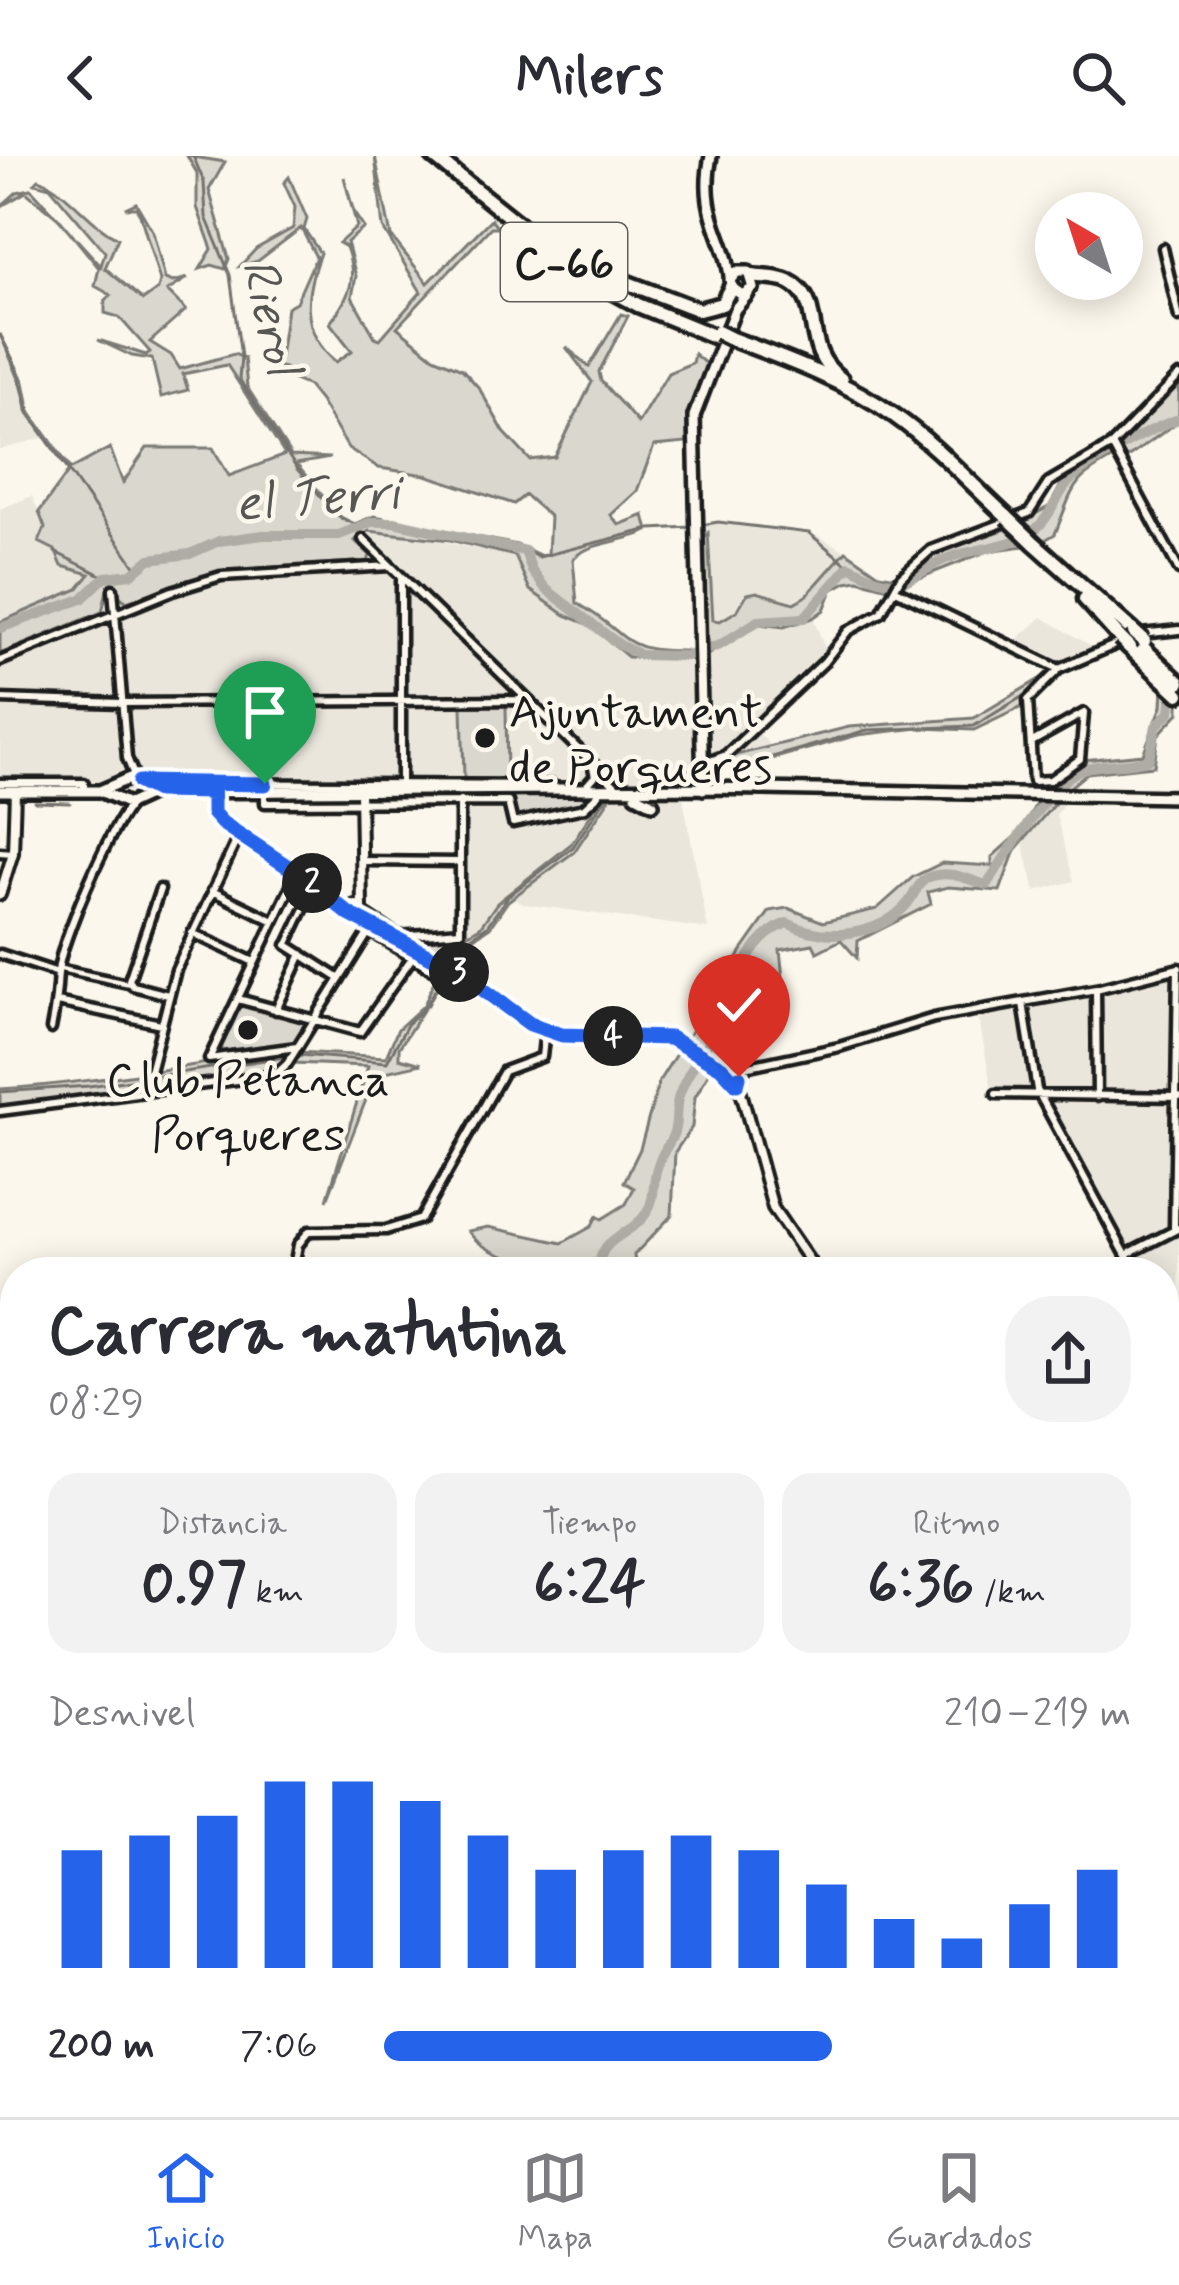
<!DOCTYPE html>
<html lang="es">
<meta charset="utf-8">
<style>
body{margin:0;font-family:Mynerve,sans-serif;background:#f2f2f3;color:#2b2b33;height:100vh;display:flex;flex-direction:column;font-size:45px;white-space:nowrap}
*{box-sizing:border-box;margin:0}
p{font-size:39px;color:#7c7c81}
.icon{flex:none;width:66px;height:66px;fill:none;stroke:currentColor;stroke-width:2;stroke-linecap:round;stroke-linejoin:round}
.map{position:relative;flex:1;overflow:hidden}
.sheet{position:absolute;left:0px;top:1101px;width:1179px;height:861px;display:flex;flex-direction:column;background:#fff;border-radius:48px 48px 0 0;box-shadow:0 6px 30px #0003}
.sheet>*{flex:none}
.needle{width:78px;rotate:321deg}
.controls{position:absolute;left:1035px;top:36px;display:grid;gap:24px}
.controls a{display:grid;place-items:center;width:108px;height:108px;border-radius:50%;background:#fff;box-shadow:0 6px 30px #0003;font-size:60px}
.pin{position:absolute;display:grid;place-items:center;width:102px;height:102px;color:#fff;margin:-123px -51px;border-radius:50% 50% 50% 0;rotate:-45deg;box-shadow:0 0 12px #0007}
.pin .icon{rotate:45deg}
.km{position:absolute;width:60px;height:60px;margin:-30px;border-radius:50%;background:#222;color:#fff;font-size:33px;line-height:60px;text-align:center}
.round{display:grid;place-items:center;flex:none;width:126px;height:126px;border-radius:48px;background:#f2f2f3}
.head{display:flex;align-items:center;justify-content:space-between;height:204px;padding:0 48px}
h1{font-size:66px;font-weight:800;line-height:90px}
.metrics{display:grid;grid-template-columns:repeat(3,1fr);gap:18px;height:204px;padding:12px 48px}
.metrics div{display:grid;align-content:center;border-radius:30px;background:#f2f2f3;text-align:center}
.metrics b{font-size:60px;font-weight:800}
.metrics small{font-size:33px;font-weight:400}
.metrics p{font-size:33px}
.chart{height:336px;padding:24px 48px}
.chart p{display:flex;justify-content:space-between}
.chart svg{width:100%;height:216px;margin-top:12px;stroke:#2563eb;stroke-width:6}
ul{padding:0 48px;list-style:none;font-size:39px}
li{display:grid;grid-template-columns:192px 144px 1fr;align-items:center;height:90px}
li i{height:30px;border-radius:15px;background:#2563eb}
header{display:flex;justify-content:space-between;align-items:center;height:156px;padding:0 48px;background:#fff;font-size:54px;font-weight:800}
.dock{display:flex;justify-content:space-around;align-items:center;height:168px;border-top:3px solid #e1e1e2;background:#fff;font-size:33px;color:#7c7c81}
.dock a{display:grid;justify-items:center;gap:6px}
.dock .current{color:#2563eb}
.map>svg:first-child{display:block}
</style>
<header><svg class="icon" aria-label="back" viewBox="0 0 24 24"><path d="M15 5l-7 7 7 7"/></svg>Milers<svg class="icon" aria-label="search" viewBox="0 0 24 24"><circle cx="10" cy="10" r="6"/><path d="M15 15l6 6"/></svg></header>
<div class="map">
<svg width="1179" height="1961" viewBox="0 0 1179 1961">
<rect width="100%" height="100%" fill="#fbf7ec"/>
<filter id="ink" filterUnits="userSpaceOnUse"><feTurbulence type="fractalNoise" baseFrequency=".00833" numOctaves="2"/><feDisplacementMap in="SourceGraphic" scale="24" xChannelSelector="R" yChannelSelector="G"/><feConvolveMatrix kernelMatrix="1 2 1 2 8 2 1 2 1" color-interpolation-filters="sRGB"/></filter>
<g filter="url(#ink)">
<!-- built -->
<path fill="#eae6dc" d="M 0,184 L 25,237 L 27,255 L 46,281 L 0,294 Z
M 32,340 L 62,410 L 86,416 L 354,385 L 369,375 L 404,378 L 515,400 L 555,451 L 590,469 L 616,493 L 697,503 L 759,468 L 784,471 L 813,462 L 829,502 L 755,573 L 772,591 L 702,609 L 703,637 L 682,637 L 708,773 L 524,748 L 514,742 L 574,696 L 611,642 L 595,652 L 571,688 L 506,740 L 486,766 L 464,779 L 460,775 L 460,636 L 0,635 L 0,353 Z
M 711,367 L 818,380 L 846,395 L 806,440 L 794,447 L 747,438 L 729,463 L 715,465 L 698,372 Z
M 1042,461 L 1098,494 L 1052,508 L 1012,488 Z
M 1061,640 L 1068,640 L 1056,659 L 1074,725 L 1035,735 L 1023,687 Z
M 1179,807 L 1179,1191 L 1170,1194 L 1164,1193 L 1164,1116 L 1126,1116 L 1035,944 L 993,939 L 976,849 L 1063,835 Z"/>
<!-- green -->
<path fill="#dad7ce" stroke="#7b7a75" stroke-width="3" d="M 187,0 L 225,6 L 209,34 L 229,103 L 225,113 L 212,109 L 200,113 L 212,93 L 197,51 L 197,17 Z
M 375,0 L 391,80 L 428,127 L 491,63 L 498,71 L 491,71 L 397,171 L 434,201 L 462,213 L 479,232 L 504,276 L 530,304 L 555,301 L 592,226 L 566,191 L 589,211 L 621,158 L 628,160 L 599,216 L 601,225 L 638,267 L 668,217 L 692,207 L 694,198 L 706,208 L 687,266 L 687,287 L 654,290 L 637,335 L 611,359 L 619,369 L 644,359 L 648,375 C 627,386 587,386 573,403 L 577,447 C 637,482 615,496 696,495 L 696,503 L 628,501 L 590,469 L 565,459 L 530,434 L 515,400 L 450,384 L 369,375 L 355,385 L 370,399 L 368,406 C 278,409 212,412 127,446 L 119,440 L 117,431 L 107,434 L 102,456 L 0,498 L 0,466 L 78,433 L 90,418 L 62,410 L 55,394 L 39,386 L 45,372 L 39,356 L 69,315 L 27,255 L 25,237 L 0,178 L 24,226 L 30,256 L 71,313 L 110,292 L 123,327 L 147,292 L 213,292 L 229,320 L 285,299 L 227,209 L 183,218 L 188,234 L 161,241 L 152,203 L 132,200 L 98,184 L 146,199 L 150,196 L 119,161 L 105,157 L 105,145 L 111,139 L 95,130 L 99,112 L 61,65 L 26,36 L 0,51 L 17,36 L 31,33 L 101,110 L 105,96 L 50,31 L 35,27 L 39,23 C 70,36 87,67 118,82 L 105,112 L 143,144 L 158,133 L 160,125 L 140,58 L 136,52 L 125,52 L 136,47 L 153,76 L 165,123 L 173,126 L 188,122 L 167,135 L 186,154 L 150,186 L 171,199 L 180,213 L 234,198 L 244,202 L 247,231 L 291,300 L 330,302 L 296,308 L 342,363 L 355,368 L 374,360 L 385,362 L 517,389 L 542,400 L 548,398 L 550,361 L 525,339 L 514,348 L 426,319 L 379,312 L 348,292 L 320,245 L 308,230 L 292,223 L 287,213 L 261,205 L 280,201 L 287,151 L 296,146 L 316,101 L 301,72 L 258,105 L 240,110 L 256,93 L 293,72 L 295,51 L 284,27 L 289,21 L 307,63 L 304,73 L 320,97 C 305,137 299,175 336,206 L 352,195 L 330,167 C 350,140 358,123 346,91 L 339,87 L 357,71 L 344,21 L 354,57 L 364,72 L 347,86 L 356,120 L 352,141 L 375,181 L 380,183 L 421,136 L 383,72 Z
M 1179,225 L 1179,265 L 1126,303 L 1122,297 C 1070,325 1076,326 1055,378 L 1040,387 L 1019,367 L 1050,350 L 1066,319 L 1111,293 L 1158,251 Z
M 1006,373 L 1024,390 L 988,395 L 892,433 L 858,424 L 846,426 L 832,434 L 824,454 L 813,462 L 784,471 L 759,468 L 704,501 L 701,384 L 708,377 L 713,464 L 720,465 L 737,455 L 747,438 L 757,436 L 794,447 L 806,440 L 846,395 L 879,418 L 903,422 L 932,399 Z
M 1048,518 L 1046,528 L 1024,550 L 974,574 L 918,572 L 858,579 L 768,604 L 707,611 L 736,599 L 849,571 L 974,562 Z
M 1163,529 L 1179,544 L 1179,557 L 1158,579 L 1154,610 L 1087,617 L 1069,632 L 1050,631 L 1083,604 L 1143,598 L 1162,550 Z
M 462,550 L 506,550 L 507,623 L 464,623 Z
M 612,639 L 574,696 L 508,745 L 490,771 L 466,787 L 450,807 L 411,789 L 413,785 L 463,781 L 480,771 L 497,747 L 571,688 L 595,652 Z
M 471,640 L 593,640 L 574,652 L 516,663 L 512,643 Z
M 1040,640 L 1061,640 L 1015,694 L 1000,735 L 948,731 L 928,736 L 931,748 L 858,785 L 857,802 L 841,784 L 817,796 L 813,788 L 780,794 L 783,822 L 772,822 L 774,842 L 741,841 L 722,886 L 724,902 L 734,908 L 727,911 L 685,885 L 700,861 L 709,864 L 741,796 L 770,755 L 788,752 L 823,766 L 877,753 L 913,721 L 942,707 L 992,710 L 992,701 L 1022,674 Z
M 440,811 L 453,819 L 443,823 L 399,892 L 399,902 L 421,908 L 376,918 L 327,1044 L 368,910 L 293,907 L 299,896 L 386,901 L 398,873 L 424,849 Z
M 241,848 L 304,866 L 305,867 L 291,889 L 219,897 Z
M 681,890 L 713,910 L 695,941 L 692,971 L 675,996 L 672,1059 L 634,1099 L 636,1116 C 591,1116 495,1115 468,1075 L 488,1071 L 562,1087 L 591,1071 L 597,1060 L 602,1063 L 626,1048 L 634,1032 L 624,1026 L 640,993 L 659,925 Z
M 287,896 L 283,908 L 266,918 L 0,952 L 0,933 C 97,927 190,908 287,896 Z
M 15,1552 L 15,1668 L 0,1674 L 0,1566 Z
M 138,1947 L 528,1947 L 512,1948 L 503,1961 L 131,1961 Z"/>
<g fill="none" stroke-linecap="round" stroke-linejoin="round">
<!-- stream -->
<path stroke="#74726e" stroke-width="3" d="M 193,0 L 204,26 L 206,61 L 230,119 L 241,201 L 239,223 L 297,313 L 337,359 L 360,371
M 0,179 L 17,212 L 29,258 L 136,411
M 1142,276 L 1145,277
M 701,369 L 718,366 L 809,377 L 849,410
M 525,395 L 539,401 L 650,373 L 692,371
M 55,396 L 105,421
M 1167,478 L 1179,479
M 1059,518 L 1122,489
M 679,615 L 762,604 L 867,574 L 974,570 L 1033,534
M 35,646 L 70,647
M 448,806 L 453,794 L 487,770 L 508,740 L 573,691 L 603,646
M 0,936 L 89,930 L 299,899 L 387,906 L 408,867 L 428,849 L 444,814
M 669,1961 L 670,1947
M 782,1961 L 786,1947
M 1155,1961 L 1170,1942 L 1179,1911"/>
<!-- river -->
<path stroke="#afaca5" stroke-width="10" d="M 0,472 L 82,443 L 105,421 L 132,418 L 150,403 L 190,398 L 219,385 L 263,379 L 339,379 L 372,366 L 394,366 L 525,395 L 532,415 L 546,433 L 620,489 L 640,499 L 686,500 L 720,489 L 758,465 L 804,462 L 849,410 C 862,416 878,426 892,426 C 911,426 919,417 934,409 C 965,390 1008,396 1037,372 C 1052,359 1055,342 1068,327 C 1083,309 1155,270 1179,263
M 599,1116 C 597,1079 632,1081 647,1056 C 656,1041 652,1027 657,1012 C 660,1000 668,990 673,979 C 678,967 675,955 678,943 C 686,916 705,895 717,870 C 737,833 744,784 787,767 C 824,786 880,781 908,747 C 916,737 918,724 932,720 C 952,714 968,724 987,729 C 1003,703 1055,621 1083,613 C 1104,606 1127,611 1149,603 L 1156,570 L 1170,556 L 1172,538
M 1179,1197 L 1172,1202 L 1179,1227
M 1164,1383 L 1179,1369
M 0,1648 L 15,1633
M 880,1961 L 886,1947"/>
<!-- pedestrian casing -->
<g stroke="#1c1c1c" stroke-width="14">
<path id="pedestrian" d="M 287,789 L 315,730
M 61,813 L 130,828"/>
</g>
<!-- minor casing -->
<g stroke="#1c1c1c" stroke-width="15">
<path id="minor" d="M 1163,92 L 1179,161
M 1112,289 L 1179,414
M 363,383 L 618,632
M 401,422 L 401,628
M 113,433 L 127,602 L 136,624
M 896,434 L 1059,513
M 1141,478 L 1179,474
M 0,505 L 172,435 L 221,420 L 390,410
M 0,543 L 122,547 L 525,544
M 1032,586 L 1084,557 L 1080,603 L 1050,624 L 1033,625 L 1028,544 L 1059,513 L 1124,485
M 702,608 L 726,599 L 824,506 L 848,475 L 881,457 L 901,421 L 931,394 L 1029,357 L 1049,326 L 1112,289 L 1179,220
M 0,627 L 84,627 L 84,635
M 145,627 L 552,629
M 587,629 L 595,620 L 593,611
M 265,635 L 265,647 L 508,646 L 513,667 L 584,652 L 599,638
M 213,636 L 213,655 L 218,664 L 352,760
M 0,696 L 13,697
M 362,705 L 460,706
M 160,733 L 129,824 L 133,830 L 168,839
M 212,735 L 274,765
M 362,756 L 399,780 L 460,775 L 460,645
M 370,775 L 438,817
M 192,777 L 254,806
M 287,789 L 340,823
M 0,798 L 58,817
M 1096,833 L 1097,941
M 238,843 L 360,876 L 416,796
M 57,846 L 161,868
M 1023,847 L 1037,934 L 1135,1116
M 276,854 L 302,798
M 51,873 C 55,854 57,835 58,816 C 60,786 111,670 131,648
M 297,891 L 209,903 L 297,717
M 150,915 L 176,814 L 239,679
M 726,915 L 839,891 L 934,862 L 1096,833 L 1179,812
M 996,938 L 1179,941
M 0,955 L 275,919 L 287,908 L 372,771
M 1174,1072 L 1178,812
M 1126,1099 L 1179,1072
M 293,1116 L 298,1089 L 309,1075 L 386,1074 L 421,1063 L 504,915 L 542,901 L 545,874
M 1164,1155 L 1179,1162
M 1164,1189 L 1179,1182
M 1164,1489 L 1179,1514
M 1164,1599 L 1179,1581
M 0,1951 L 23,1961
M 42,1961 L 54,1947
M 1029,1961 L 1030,1947"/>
</g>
<!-- tertiary casing -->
<g stroke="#1c1c1c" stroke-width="16">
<path id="tertiary" d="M 360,635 L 362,752
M 0,739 L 13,697 L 15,635
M350 755a6 6 0 1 1 12 0a6 6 0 1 1-12 0Z
M 355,761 L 457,815 L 536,871 L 573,880 L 665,881 L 724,914 L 741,936 L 773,1052 L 817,1116"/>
</g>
<!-- secondary casing -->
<g stroke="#1c1c1c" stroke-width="18">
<path id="secondary" d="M 711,0 C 698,63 729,80 731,131 L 742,139 L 753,132 L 748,116 L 737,116 L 730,124
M 703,633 L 694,260 L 735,153 L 748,138
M 0,635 L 100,635 L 129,648 L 155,636
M 100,635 L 130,622 L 157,636 L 707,632 L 1179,641
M 636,639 L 653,648"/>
</g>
<!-- trunk casing -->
<g stroke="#1c1c1c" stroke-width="21">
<path id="trunk" d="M 433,0 L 580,117 L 638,149 L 716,181
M 578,108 L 699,154 L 722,148 L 731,131
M 752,120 C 764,122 778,121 789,126 C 827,145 798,192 841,223
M 732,183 C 788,204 846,225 895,260 C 936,289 970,327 1007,361
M 1034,387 L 1134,476
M 1085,443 L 1120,482
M 1138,487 L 1179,526
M 1129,491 L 1179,538"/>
</g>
<!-- pedestrian -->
<use href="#pedestrian" stroke="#fbf7ec" stroke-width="4.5"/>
<!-- minor -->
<use href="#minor" stroke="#fbf7ec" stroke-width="6"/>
<!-- tertiary -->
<use href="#tertiary" stroke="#fbf7ec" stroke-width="8"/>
<!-- secondary -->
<use href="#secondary" stroke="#fbf7ec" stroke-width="9"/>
<!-- trunk -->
<use href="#trunk" stroke="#fbf7ec" stroke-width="12"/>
<!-- trunk-bridge casing -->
<g stroke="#1c1c1c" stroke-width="21" stroke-linecap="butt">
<path id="trunk-bridge" d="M 718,176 L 732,183
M 1007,361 L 1034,387
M 1134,476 L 1144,485
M 1120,482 L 1129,491"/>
</g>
<!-- trunk-bridge -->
<use href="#trunk-bridge" stroke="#fbf7ec" stroke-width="12"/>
</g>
</g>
<g fill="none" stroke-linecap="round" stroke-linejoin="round" filter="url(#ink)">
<!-- route casing -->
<g stroke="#fff" stroke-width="24">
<path id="route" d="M 265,628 L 139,626 L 157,635 L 213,636 L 213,657 L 222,667 L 308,724 L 349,758 L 458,815 L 530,868 L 562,879 L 670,882 L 721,911 L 737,928 L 739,921"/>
</g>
<!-- route -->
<use href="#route" stroke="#2563eb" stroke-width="15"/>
</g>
<!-- markers -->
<g fill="#1c1c1c" stroke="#fbf7ec" stroke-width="4.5">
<circle cx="485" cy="582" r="12"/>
<circle cx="248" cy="874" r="12"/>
</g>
<g text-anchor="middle" stroke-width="9" stroke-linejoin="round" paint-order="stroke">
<!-- shield labels -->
<rect fill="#fbf7ec" stroke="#5f5e5a" stroke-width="3" x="501" y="67" width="126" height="78" rx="9"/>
<g font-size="45" font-weight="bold" fill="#1c1c1c">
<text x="564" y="122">C-66</text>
</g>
<!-- poi labels -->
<g font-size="48" fill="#1c1c1c" stroke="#fbf7ec" text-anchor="start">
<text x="509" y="571">Ajuntament<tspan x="509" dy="55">de Porqueres</tspan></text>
<text x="248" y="939" text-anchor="middle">Club Petanca<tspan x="248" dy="55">Porqueres</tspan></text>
</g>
<!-- water labels -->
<g font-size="51" font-style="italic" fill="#575653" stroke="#fbf7ec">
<text transform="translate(273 160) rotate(77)" y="18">Rierol</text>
<text transform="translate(317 340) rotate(-4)" y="18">el Terri</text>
</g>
</g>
</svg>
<div class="controls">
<a><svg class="needle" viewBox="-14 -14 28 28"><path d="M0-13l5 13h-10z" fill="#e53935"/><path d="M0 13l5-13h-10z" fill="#7c7c81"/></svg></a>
</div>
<div class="pin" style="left:265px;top:628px;background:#1e9e55"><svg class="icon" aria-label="arrive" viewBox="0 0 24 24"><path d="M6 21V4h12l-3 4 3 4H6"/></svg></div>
<div class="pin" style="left:739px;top:921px;background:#d93025"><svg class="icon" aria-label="check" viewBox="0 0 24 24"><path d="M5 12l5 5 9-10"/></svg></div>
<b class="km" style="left:312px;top:727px">2</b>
<b class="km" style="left:459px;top:816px">3</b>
<b class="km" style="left:613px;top:880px">4</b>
<section class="sheet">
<div class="head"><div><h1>Carrera matutina</h1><p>08:29</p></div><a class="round"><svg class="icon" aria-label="share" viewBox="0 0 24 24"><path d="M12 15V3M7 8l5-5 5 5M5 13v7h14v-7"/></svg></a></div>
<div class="metrics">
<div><p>Distancia</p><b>0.97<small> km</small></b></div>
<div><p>Tiempo</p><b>6:24</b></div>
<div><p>Ritmo</p><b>6:36<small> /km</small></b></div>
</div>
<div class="chart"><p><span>Desnivel</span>210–219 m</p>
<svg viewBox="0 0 160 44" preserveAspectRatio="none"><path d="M5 44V20M15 44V17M25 44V13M35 44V6M45 44V6M55 44V10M65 44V17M75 44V24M85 44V20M95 44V17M105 44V20M115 44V27M125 44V34M135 44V38M145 44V31M155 44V24"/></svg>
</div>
<ul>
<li><b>200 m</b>7:06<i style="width:60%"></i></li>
</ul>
</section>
</div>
<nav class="dock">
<a class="current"><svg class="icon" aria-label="home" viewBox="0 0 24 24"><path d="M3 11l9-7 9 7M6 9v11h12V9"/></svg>Inicio</a>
<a><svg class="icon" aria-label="map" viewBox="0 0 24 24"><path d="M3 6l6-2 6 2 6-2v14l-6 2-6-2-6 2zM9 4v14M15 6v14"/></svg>Mapa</a>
<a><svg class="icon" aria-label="saved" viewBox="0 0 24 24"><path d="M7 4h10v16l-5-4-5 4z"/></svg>Guardados</a>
</nav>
